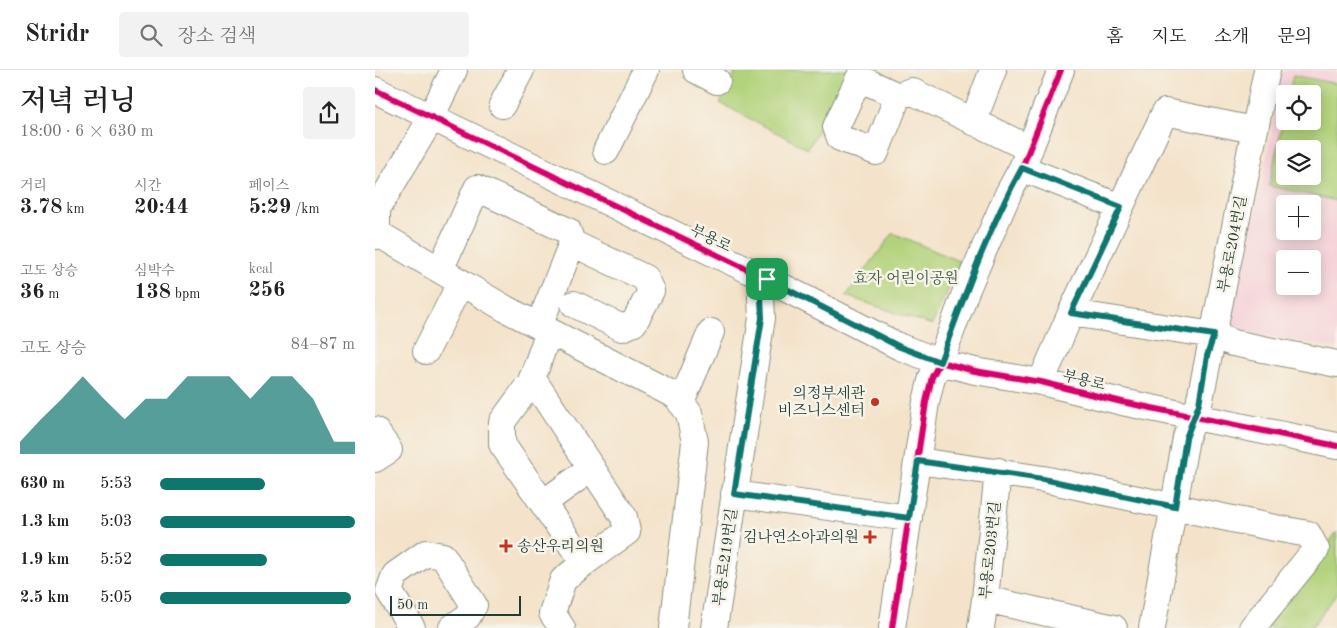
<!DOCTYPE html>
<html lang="ko">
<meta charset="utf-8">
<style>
body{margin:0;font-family:"Old Standard TT","Noto Serif KR",serif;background:#f2f2f2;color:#222;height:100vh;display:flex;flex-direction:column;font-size:19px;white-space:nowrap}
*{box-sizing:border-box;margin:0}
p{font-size:16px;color:#767676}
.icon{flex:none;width:28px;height:28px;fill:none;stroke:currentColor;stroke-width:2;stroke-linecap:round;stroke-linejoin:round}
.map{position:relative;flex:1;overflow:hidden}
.drawer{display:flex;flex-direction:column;background:#fff;width:375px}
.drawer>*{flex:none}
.fabs{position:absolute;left:901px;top:15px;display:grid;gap:10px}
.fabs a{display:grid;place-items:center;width:45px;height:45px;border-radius:5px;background:#fff;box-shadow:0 2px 12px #0003;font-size:25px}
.scale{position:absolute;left:15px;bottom:12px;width:131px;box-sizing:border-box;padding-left:5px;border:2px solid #1f3d34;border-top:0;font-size:14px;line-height:18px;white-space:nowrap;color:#1f3d34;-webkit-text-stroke:4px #f7f3e8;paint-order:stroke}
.pin{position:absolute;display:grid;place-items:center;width:42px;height:42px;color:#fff;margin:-21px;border-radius:10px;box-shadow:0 2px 8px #0006}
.round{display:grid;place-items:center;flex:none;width:52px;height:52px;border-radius:5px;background:#f2f2f2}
.summary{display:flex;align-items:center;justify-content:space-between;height:85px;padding:0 20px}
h1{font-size:28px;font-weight:600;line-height:38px}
.stats{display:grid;grid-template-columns:repeat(3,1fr);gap:8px;height:85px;padding:5px 20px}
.stats div{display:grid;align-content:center}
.stats b{font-size:21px;font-weight:600}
.stats small{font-size:14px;font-weight:400}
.stats p{font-size:14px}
.chart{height:140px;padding:10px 20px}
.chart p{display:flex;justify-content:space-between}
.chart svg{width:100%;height:90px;margin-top:5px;fill:#0f766e;opacity:.7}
ul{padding:0 20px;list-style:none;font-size:16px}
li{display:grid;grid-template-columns:80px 60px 1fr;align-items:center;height:38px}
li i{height:12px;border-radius:6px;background:#0f766e}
header{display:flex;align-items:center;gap:30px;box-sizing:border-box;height:70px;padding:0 25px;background:#fff;border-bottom:1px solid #e0e0e0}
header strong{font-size:24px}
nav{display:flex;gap:28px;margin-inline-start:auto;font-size:18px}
.search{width:350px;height:45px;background:#f2f2f2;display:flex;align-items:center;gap:12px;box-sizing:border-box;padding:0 18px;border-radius:5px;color:#767676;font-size:19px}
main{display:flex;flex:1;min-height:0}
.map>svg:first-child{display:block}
</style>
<header>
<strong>Stridr</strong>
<div class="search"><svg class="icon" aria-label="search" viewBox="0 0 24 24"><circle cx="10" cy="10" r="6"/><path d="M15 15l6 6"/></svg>장소 검색</div>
<nav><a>홈</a><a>지도</a><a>소개</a><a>문의</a></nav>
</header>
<main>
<section class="drawer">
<div class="summary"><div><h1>저녁 러닝</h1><p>18:00 · 6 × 630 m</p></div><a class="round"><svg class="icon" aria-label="share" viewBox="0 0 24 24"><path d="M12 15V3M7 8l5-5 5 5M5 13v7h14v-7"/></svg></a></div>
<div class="stats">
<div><p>거리</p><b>3.78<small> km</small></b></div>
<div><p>시간</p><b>20:44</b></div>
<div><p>페이스</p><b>5:29<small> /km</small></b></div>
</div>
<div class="stats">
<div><p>고도 상승</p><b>36<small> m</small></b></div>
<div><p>심박수</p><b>138<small> bpm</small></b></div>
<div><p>kcal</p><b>256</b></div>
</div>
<div class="chart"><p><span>고도 상승</span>84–87 m</p>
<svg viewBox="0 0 160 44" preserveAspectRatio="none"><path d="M0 44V38L10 27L20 17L30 6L40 17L50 27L60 17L70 17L80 6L90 6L100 6L110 17L120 6L130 6L140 17L150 38L160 38V44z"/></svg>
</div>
<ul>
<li><b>630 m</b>5:53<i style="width:54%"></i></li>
<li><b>1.3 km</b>5:03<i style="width:100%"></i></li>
<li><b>1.9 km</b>5:52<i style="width:55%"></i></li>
<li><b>2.5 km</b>5:05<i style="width:98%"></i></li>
</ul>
</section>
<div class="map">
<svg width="962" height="558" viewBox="0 0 962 558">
<rect width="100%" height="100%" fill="#f7f3e8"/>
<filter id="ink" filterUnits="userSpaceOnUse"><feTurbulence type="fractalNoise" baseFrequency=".02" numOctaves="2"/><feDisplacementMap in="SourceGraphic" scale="10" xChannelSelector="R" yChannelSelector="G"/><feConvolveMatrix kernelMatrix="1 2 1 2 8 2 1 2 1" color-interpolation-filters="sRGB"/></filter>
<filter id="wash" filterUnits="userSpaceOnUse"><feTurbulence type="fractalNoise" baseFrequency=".0096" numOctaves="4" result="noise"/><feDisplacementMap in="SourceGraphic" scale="20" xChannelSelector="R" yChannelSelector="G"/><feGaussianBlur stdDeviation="1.12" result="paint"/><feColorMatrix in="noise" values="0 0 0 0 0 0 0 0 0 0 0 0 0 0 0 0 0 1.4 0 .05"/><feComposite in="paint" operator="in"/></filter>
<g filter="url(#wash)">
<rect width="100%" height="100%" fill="#f4e3ca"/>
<!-- built -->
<path fill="#f6cfd8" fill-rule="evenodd" d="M 911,0 L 950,0 L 962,3 L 962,278 L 860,260 L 853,247 L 884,130 L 906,4 ZM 910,24 L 938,24 L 938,51 L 910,51 ZM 910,79 L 938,79 L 938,106 L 910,106 ZM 910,134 L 938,134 L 938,161 L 910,161 ZM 910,189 L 938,189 L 938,216 L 910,216 Z"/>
<!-- green -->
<path fill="#b2d37b" stroke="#688858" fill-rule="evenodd" d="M 362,0 L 475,0 L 433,79 L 345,33 Z
M 918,5 L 962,14 L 962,131 L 894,116 L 910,42 L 910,51 L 938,51 L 938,24 L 914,24 ZM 910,79 L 938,79 L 938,106 L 910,106 Z
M 518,163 L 586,192 L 557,255 L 471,226 Z
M 962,462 L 962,524 L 936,558 L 886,558 Z"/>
</g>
<g filter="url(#ink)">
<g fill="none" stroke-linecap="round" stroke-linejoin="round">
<!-- minor casing -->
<g stroke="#8a907f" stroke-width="28">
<path id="minor" d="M 321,0 L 342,11
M 0,20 L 392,209 L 525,277 L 565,292 L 600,301 L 666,312 L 747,332 L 962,376
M 523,26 L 501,82 L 465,68 L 461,57 L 484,8 L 523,26 L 536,21 L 655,79
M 127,35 L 146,0
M 598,52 L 618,0
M 231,81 L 271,0
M 647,98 L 745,137
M 2,163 L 131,239 L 301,326 L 314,343 L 320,372 L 298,558
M 0,166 L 2,163 L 2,139 L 51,57 L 79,0
M 65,200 L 102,118 L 193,161 L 197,173
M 696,243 L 839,265 L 858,273 L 962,294
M 164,256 L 197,173 L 270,208 L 276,221 L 259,253 L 247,258 L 199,234
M 174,261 L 156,312 L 127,352 L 127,374 L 209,493 L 188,510 L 177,543 L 187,558
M 51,281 L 86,212
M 157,308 L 249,447 L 252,462 L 209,493
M 666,312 L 696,243 L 790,42 L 879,60
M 306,333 L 336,262
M 0,360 L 14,380 L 0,389
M 543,391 L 668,409 L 895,457 L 933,464 L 941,479 L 877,558
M 359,424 L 534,448
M 168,433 L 217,398
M 610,529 L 739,558
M 37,558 L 14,521 L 20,505 L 51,483 L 68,486 L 99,535 L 93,546 L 77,558
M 339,558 L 387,248 L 386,228 L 392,209
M 517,558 L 551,332 L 557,307 L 565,292 L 591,221 L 633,124 L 647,98 L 686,0
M 606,558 L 610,529 L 623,401
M 777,558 L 811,368 L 824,334 L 892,0"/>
</g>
<!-- minor -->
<use href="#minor" stroke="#fff" stroke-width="26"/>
<!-- cycleway casing -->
<g stroke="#f7f3e8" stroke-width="9">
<path id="cycleway" d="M 0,20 L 392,209 L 525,277 L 565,292 L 600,301 L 666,312 L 747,332 L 962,376
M 517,558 L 551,332 L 557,307 L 565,292 L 591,221 L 633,124 L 647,98 L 686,0"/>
</g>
<!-- cycleway -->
<use href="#cycleway" stroke="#d6006c" stroke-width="6"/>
</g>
</g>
<g fill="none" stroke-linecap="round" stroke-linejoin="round" filter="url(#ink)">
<!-- route casing -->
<g stroke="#fff" stroke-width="10">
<path id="route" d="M 647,98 L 746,137 L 696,243 L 839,265 L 832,286 L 824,334 L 811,368 L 800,437 L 668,409 L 543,391 L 534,448 L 359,424 L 387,248 L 386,228 L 392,209 L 525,277 L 565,292 C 589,227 613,159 647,98 Z"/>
</g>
<!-- route -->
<use href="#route" stroke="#0f766e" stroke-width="6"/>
</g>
<!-- markers -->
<g fill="#c8321e" stroke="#f7f3e8" stroke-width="2">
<circle cx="500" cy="332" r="5"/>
<path d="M492.5 459.5h5v5h5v5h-5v5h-5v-5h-5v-5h5z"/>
<path d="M128.5 468.5h5v5h5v5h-5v5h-5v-5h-5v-5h5z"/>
</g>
<g text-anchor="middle" stroke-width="5" stroke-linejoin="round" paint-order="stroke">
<!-- street labels -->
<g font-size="15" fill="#1f3d34" stroke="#f7f3e8">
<text transform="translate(336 168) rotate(26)" y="5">부용로</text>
<text transform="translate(857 174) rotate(-79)" y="5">부용로204번길</text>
<text transform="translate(709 310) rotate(14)" y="5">부용로</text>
<text transform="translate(615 480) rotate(-84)" y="5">부용로203번길</text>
<text transform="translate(350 487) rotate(-82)" y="5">부용로219번길</text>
</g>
<!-- park labels -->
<g font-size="15" fill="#3c5b42" stroke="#f7f3e8">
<text x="531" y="213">효자 어린이공원</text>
</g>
<!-- poi labels -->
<g font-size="15" fill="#1f3d34" stroke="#f7f3e8" text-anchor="end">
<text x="490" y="328">의정부세관<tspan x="490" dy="17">비즈니스센터</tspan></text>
<text x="484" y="472">김나연소아과의원</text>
<text x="142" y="481" text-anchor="start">송산우리의원</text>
</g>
</g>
</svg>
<div class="fabs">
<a><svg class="icon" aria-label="locate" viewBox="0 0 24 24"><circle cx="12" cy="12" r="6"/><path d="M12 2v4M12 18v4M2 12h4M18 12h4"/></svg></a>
<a><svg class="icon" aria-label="layers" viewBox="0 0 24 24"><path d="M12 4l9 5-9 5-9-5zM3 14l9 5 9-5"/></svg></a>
<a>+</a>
<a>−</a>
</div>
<div class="scale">50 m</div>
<div class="pin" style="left:392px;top:209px;background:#1e9e55"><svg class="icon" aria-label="arrive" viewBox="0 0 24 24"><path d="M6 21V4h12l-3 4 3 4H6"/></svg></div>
</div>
</main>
